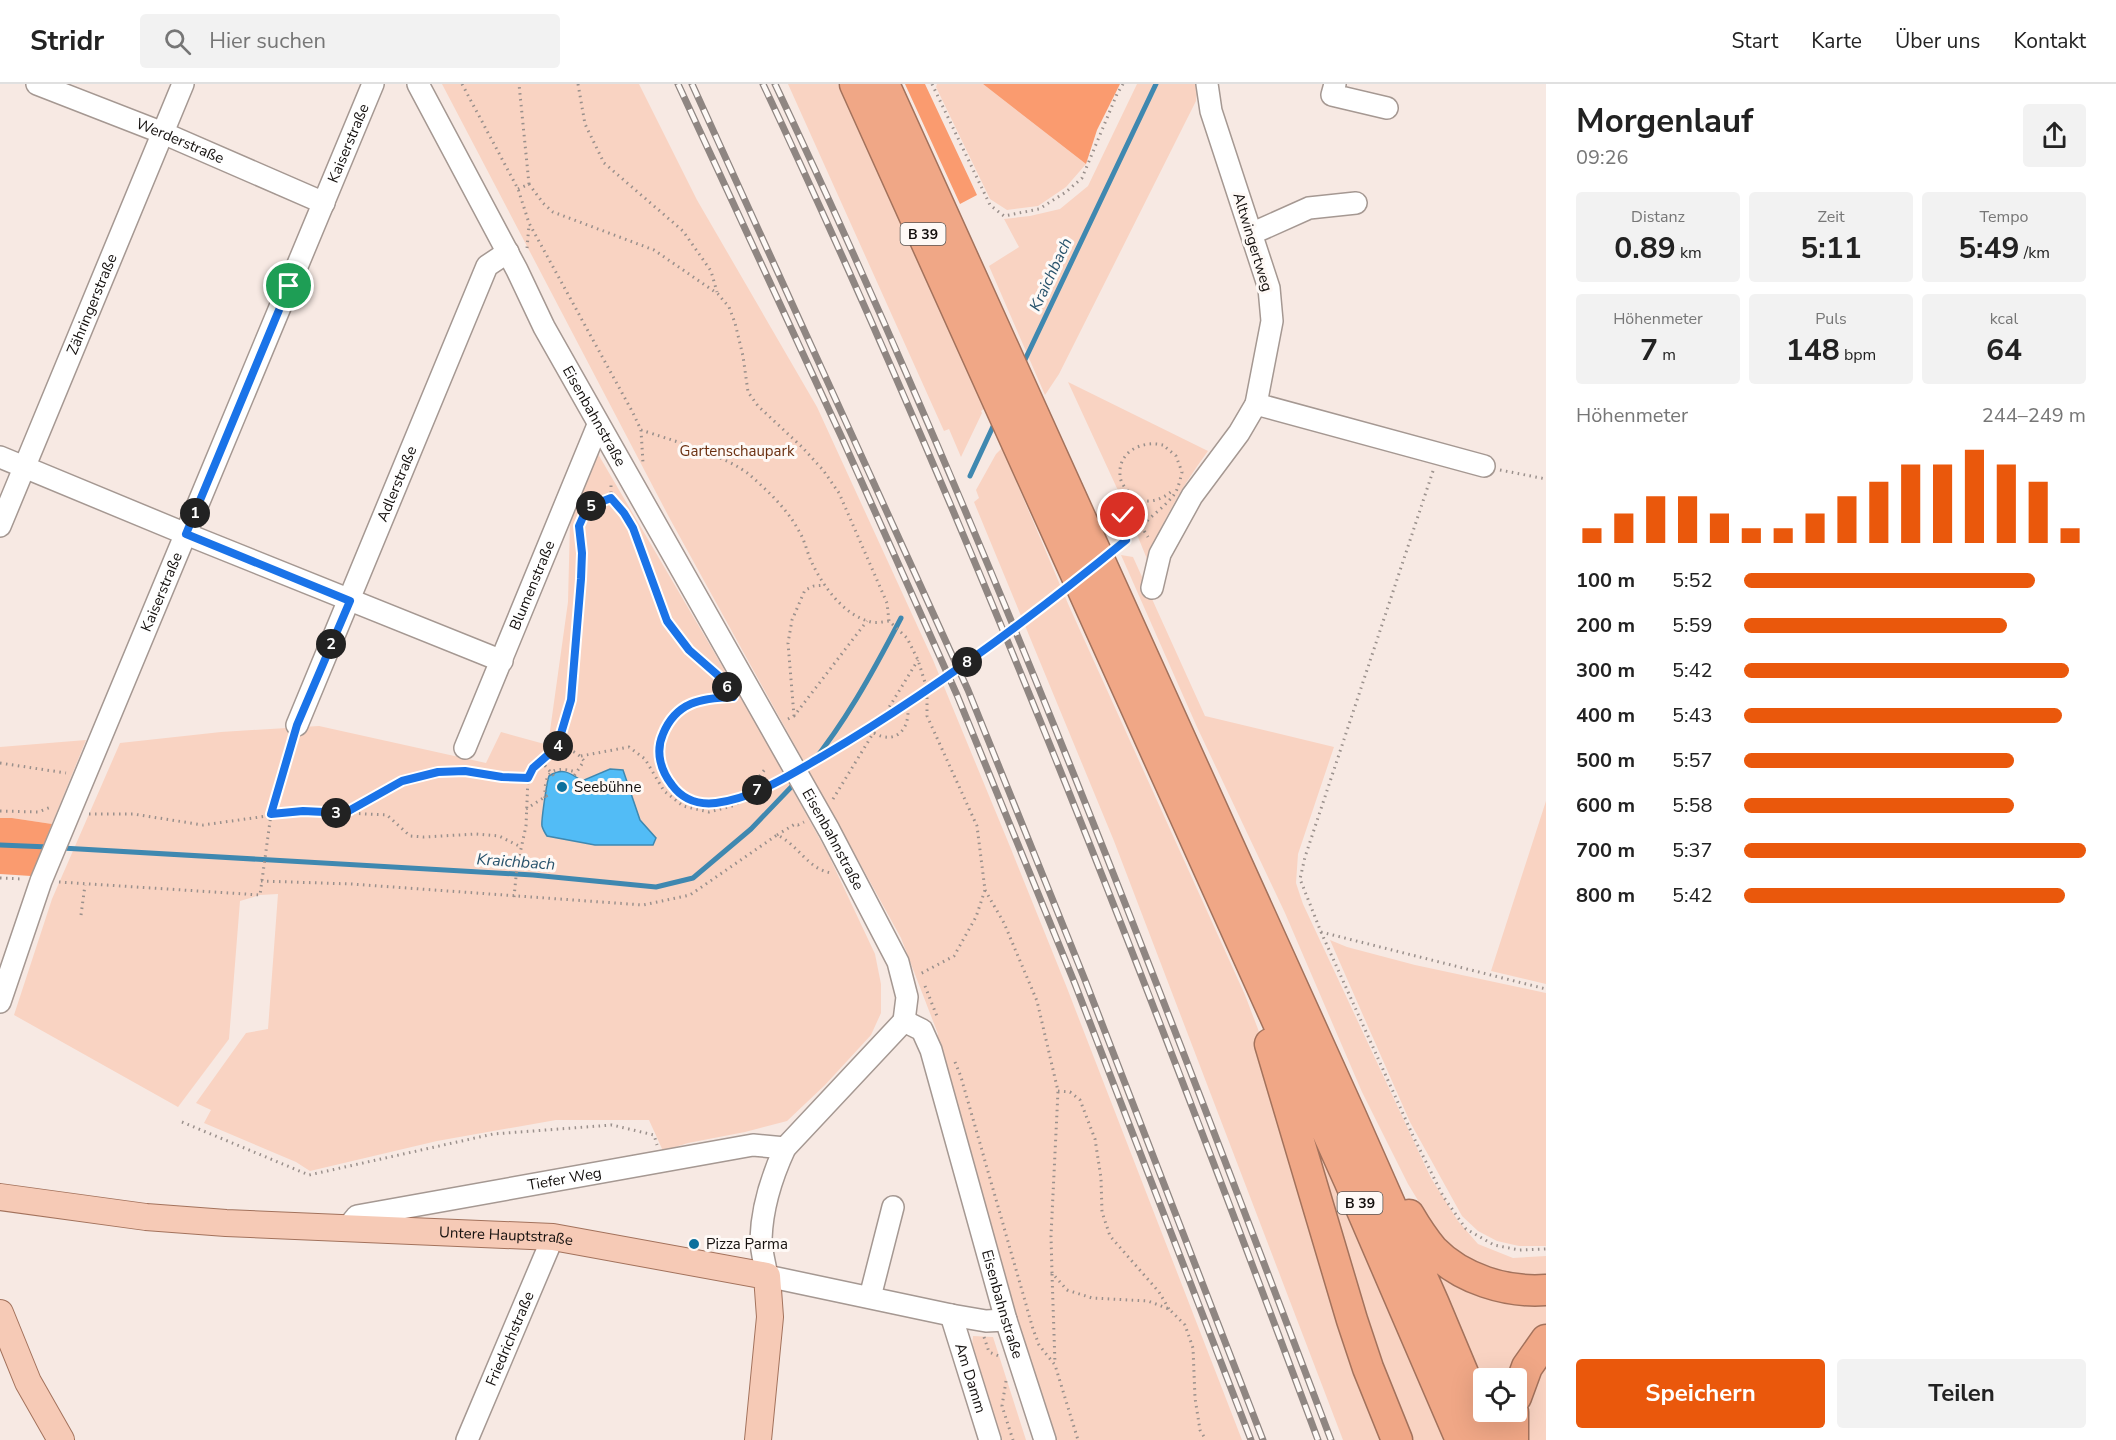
<!DOCTYPE html>
<html lang="de">
<meta charset="utf-8">
<style>
body{margin:0;font-family:"Nunito Sans",sans-serif;background:#f2f2f2;color:#222;height:100vh;display:flex;flex-direction:column;font-size:22px;white-space:nowrap}
*{box-sizing:border-box;margin:0}
p{font-size:20px;color:#767676}
.icon{flex:none;width:33px;height:33px;fill:none;stroke:currentColor;stroke-width:2;stroke-linecap:round;stroke-linejoin:round}
.map{position:relative;flex:1;overflow:hidden}
.drawer{display:flex;flex-direction:column;background:#fff;width:570px}
.drawer>*{flex:none}
.buttons{position:absolute;left:1473px;top:1284px;display:grid;gap:12px}
.buttons a{display:grid;place-items:center;width:54px;height:54px;border-radius:6px;background:#fff;box-shadow:0 6px 24px #0002;font-size:30px}
.pin{position:absolute;display:grid;place-items:center;width:51px;height:51px;color:#fff;margin:-26px;border:3px solid #fff;border-radius:50%;box-shadow:0 2px 6px #0007}
.km{position:absolute;width:30px;height:30px;margin:-15px;border-radius:50%;background:#222;color:#fff;font-size:16px;line-height:30px;text-align:center}
.round{display:grid;place-items:center;flex:none;width:63px;height:63px;border-radius:6px;background:#f2f2f2}
.overview{display:flex;align-items:center;justify-content:space-between;height:102px;padding:0 30px}
h1{font-size:33px;font-weight:700;line-height:45px}
.figures{display:grid;grid-template-columns:repeat(3,1fr);gap:9px;height:102px;padding:6px 30px}
.figures div{display:grid;align-content:center;border-radius:6px;background:#f2f2f2;text-align:center}
.figures b{font-size:30px;font-weight:700}
.figures small{font-size:16px;font-weight:400}
.figures p{font-size:16px}
.chart{height:168px;padding:12px 30px}
.chart p{display:flex;justify-content:space-between}
.chart svg{width:100%;height:108px;margin-top:6px;stroke:#ea580c;stroke-width:6}
.action{display:flex;gap:12px;margin-top:auto;padding:12px 30px}
.action a{flex:1;height:69px;border-radius:6px;background:#ea580c;color:#fff;font-size:24px;font-weight:700;line-height:69px;text-align:center}
.action a+a{background:#f2f2f2;color:#222}
ul{padding:0 30px;list-style:none;font-size:20px}
li{display:grid;grid-template-columns:96px 72px 1fr;align-items:center;height:45px}
li i{height:15px;border-radius:8px;background:#ea580c}
header{display:flex;align-items:center;gap:36px;box-sizing:border-box;height:84px;padding:0 30px;background:#fff;border-bottom:2px solid #e0e0e0}
header strong{font-size:28px}
nav{display:flex;gap:33px;margin-inline-start:auto;font-size:21px}
.search{width:420px;height:54px;background:#f2f2f2;display:flex;align-items:center;gap:15px;box-sizing:border-box;padding:0 21px;border-radius:6px;color:#767676;font-size:22px}
main{display:flex;flex:1;min-height:0}
.map>svg:first-child{display:block}
</style>
<header>
<strong>Stridr</strong>
<div class="search"><svg class="icon" aria-label="search" viewBox="0 0 24 24"><circle cx="10" cy="10" r="6"/><path d="M15 15l6 6"/></svg>Hier suchen</div>
<nav><a>Start</a><a>Karte</a><a>Über uns</a><a>Kontakt</a></nav>
</header>
<main>
<div class="map">
<svg width="1546" height="1356" viewBox="0 0 1546 1356">
<rect width="100%" height="100%" fill="#f7e9e3"/>
<!-- green -->
<path fill="#f9d3c2" d="M 442,0 L 639,0 L 697,116 L 817,323 L 933,576 L 1011,765 L 1067,904 L 1242,1356 L 1050,1356 L 931,966 L 938,950 L 901,854 L 670,435 Z
M 788,0 L 838,0 L 857,41 L 985,324 L 981,327 L 982,329 L 961,373 L 949,345 L 944,347 Z
M 937,0 L 983,0 L 1086,80 L 1066,103 L 1038,122 L 1007,126 L 990,115 L 936,3 Z
M 1137,0 L 1198,0 L 1196,17 L 1059,290 L 1045,311 L 989,182 L 1019,163 L 1004,135 L 1030,132 L 1060,125 L 1088,102 Z
M 1068,298 L 1208,367 C 1181,404 1165,433 1147,475 L 1127,426 Z
M 1002,364 L 1069,522 L 1245,911 L 1261,953 L 1386,1356 L 1343,1356 L 1114,757 L 974,418 L 979,414 L 976,406 L 996,370 Z
M 598,370 L 762,650 L 828,770 L 875,870 L 881,900 L 881,929 L 871,951 L 825,1001 L 787,1037 L 745,1048 L 688,1059 L 663,1067 L 649,1036 L 556,1036 L 437,1057 L 310,1087 L 296,1078 L 204,1039 L 211,1026 L 196,1019 L 246,949 L 268,945 L 278,810 L 260,811 L 240,817 L 229,955 L 178,1023 L 14,931 L 52,815 L 120,659 L 221,648 L 319,642 L 486,679 L 501,648 L 548,661 L 568,518 L 570,439 Z
M 1121,471 L 1133,473 L 1205,632 L 1334,663 L 1298,770 L 1296,799 L 1303,820 L 1431,1094 L 1458,1137 L 1478,1160 L 1513,1174 L 1546,1172 L 1546,1197 L 1507,1195 L 1447,1164 L 1408,1100 L 1362,1008 L 1285,829 L 1197,643 Z
M 86,656 L 52,740 L 12,734 L 0,734 L 0,663 Z
M 1546,717 L 1546,900 L 1491,887 Z
M 1330,856 L 1347,863 L 1415,881 L 1546,909 L 1546,1162 L 1519,1162 L 1497,1157 L 1478,1147 L 1462,1132 L 1410,1038 Z
M 1306,1036 L 1407,1266 L 1444,1356 L 1408,1356 L 1371,1264 Z
M 1432,1179 L 1546,1214 L 1546,1244 L 1514,1294 L 1484,1294 L 1483,1297 Z
M 973,1252 L 993,1253 L 1026,1356 L 1002,1356 L 972,1263 Z
M 1546,1267 L 1546,1356 L 1521,1356 L 1529,1298 Z"/>
<!-- forest -->
<path fill="#fa9b6f" d="M 905,0 L 925,0 L 977,111 L 960,120 Z
M 983,0 L 1120,0 L 1097,46 L 1086,80 Z
M 0,734 L 12,734 L 52,740 L 31,792 L 0,790 Z"/>
<!-- water -->
<path fill="#52bcf6" stroke="#3f88b0" stroke-width="1.5" d="M 610,685 L 623,686 L 640,736 L 656,754 L 653,761 L 595,761 L 547,752 C 545,749 543,746 542,742 C 541,737 547,697 549,692 C 563,683 570,689 582,697 Z"/>
<g fill="none" stroke-linecap="round" stroke-linejoin="round">
<!-- stream -->
<path stroke="#3f88b0" stroke-width="5" d="M 1022,282 L 1156,0
M 970,392 L 996,336
M 803,690 C 843,643 873,588 901,534
M 0,761 L 49,763
M 62,764 L 533,791 L 656,803 L 693,794 L 751,745 L 795,699"/>
<!-- minor casing -->
<g stroke="#a59892" stroke-width="24">
<g id="minor">
<path id="s1" d="M 37,0 L 163,49 L 324,119"/>
<path id="s2" d="M 418,0 L 517,186 L 544,243 L 829,746 L 898,878 L 907,913 L 904,937"/>
<path d="M 1335,0 L 1332,11 L 1387,24"/>
<path d="M 1253,149 L 1309,124 L 1356,119"/>
<path d="M 1256,320 L 1484,382"/>
<path d="M 0,373 L 186,450 L 502,577"/>
<path id="s3" d="M 0,442 L 183,0"/>
<path d="M 1152,504 L 1160,470 L 1192,412 L 1239,349 L 1256,320 L 1272,237 L 1269,204 L 1211,27 L 1207,0"/>
<path id="s4" d="M 297,641 L 487,182 L 508,168"/>
<path id="s5" d="M 465,664 L 598,341"/>
<path id="s6" d="M 0,918 L 41,797 L 373,0"/>
<path d="M 904,937 L 785,1064 C 772,1092 762,1123 761,1155 C 761,1167 765,1180 767,1192 L 951,1231 L 986,1237 L 1006,1236"/>
<path id="s7" d="M 904,937 L 922,946 L 931,966 L 1006,1236 L 1045,1356"/>
<path id="s8" d="M 348,1143 L 357,1132 L 753,1061 L 785,1064"/>
<path d="M 870,1213 L 893,1123"/>
<path id="s9" d="M 951,1231 L 990,1356"/>
<path id="s10" d="M 467,1356 L 553,1153"/>
</g>
</g>
<!-- major casing -->
<g stroke="#a3725c" stroke-width="28">
<g id="major">
<path id="s11" d="M 0,1113 L 146,1133 L 226,1139 L 553,1153 L 767,1192 L 770,1233 L 758,1356"/>
<path d="M 0,1229 L 28,1298 L 61,1356"/>
</g>
</g>
<!-- highway casing -->
<g stroke="#a3725c" stroke-width="33">
<path id="highway" d="M 855,0 L 1349,1096 L 1461,1356
M 884,0 L 1350,1030 L 1434,1220 L 1491,1356
M 1270,960 L 1352,1236 L 1368,1284 L 1397,1356
M 1409,1131 C 1416,1143 1424,1155 1433,1166 C 1461,1195 1507,1209 1546,1206
M 1516,1313 L 1527,1283 L 1546,1256
M 1513,1328 L 1513,1356"/>
</g>
<!-- path -->
<path stroke="#9a908c" stroke-width="3" stroke-dasharray="1.5 4.5" stroke-linecap="butt" d="M 462,0 L 518,105 L 529,139 L 633,329 L 641,346 L 643,379
M 578,0 L 585,40 L 604,79 L 683,147 L 711,187 L 717,208
M 932,0 L 990,121 L 1004,132 L 1039,125 L 1066,108 L 1082,94 L 1117,10 L 1123,0
M 529,100 L 543,119 L 553,128 L 654,166 L 718,210 L 729,223 L 735,239 L 743,272 L 748,308 L 758,322 L 802,363 L 823,386 L 839,409 L 887,519 L 889,537 L 907,554 L 918,576 L 927,605 L 927,632 L 977,742 L 985,806 L 976,833 L 954,872 L 920,890
M 518,105 L 529,100 L 519,0
M 527,164 L 529,141
M 641,346 C 671,356 728,372 751,392 C 770,409 787,425 799,447 C 805,457 807,468 811,477 C 823,502 843,531 871,538 C 877,539 883,538 889,537
M 1163,361 C 1143,356 1118,367 1120,391 C 1120,397 1124,403 1128,407 C 1141,423 1160,418 1173,406
M 1500,386 L 1546,395
M 1433,387 L 1305,773 L 1300,795 L 1321,848 L 1414,1054 L 1443,1112 L 1466,1145 L 1494,1161 L 1519,1166 L 1546,1165
M 611,415 L 611,401
M 1126,456 L 1116,442 L 1119,434 L 1128,430 L 1136,434 L 1148,453
M 794,632 L 788,559 L 792,536 L 805,506 L 814,502 L 825,501
M 788,635 L 794,632 L 867,537
M 874,649 C 897,662 912,643 907,619
M 556,664 C 566,663 578,668 584,677 L 572,695
M 581,672 L 629,663 L 645,675 L 664,707 L 683,722 L 709,728 L 736,721 L 766,684
M 541,677 L 555,693
M 0,679 L 66,689
M 545,714 C 544,691 550,680 576,688
M 833,715 L 918,576
M 526,725 L 551,709
M 0,727 L 38,728 L 51,723
M 347,729 L 387,731 L 410,752 L 424,753 L 476,750 L 499,752 L 521,763
M 89,730 L 133,730 L 203,741 L 303,727 L 345,729 L 402,697 L 438,688 L 465,686 L 502,693 L 528,694
M 777,751 L 795,740 L 798,741 L 804,738
M 0,794 L 22,795
M 261,797 L 351,800 L 643,821 L 690,811 L 777,751 C 798,760 808,786 832,789
M 59,798 L 260,811 L 271,730 L 292,657
M 985,806 L 1004,839 L 1037,917 L 1058,1007 L 1051,1152 L 1052,1189 L 1067,1206 L 1092,1214 L 1148,1217 L 1169,1225 L 1185,1241 L 1193,1264 L 1195,1314 L 1200,1346 L 1206,1356
M 514,813 L 517,783 L 526,742 L 528,694 L 533,684 L 557,663 L 571,616 L 581,495 L 582,469 L 579,442 L 586,426 L 593,421 L 611,415 C 644,449 647,493 667,535 C 677,558 700,576 719,592
M 81,831 L 85,801
M 1321,848 L 1546,905
M 925,902 L 938,935
M 955,978 L 961,993 L 1033,1245 L 1039,1261 L 1055,1281 L 1078,1356
M 1058,1007 L 1070,1008 L 1080,1016 L 1095,1055 L 1101,1094 L 1102,1128 L 1110,1152 L 1159,1208 L 1169,1225
M 182,1038 L 309,1091 L 493,1050 L 612,1041 L 654,1051 L 657,1061
M 1052,1190 L 1055,1280
M 984,1253 L 989,1268 L 999,1272
M 1006,1297 L 1002,1322 L 1013,1356"/>
<!-- minor -->
<use href="#minor" stroke="#fff" stroke-width="21"/>
<!-- major -->
<use href="#major" stroke="#f6cab6" stroke-width="26"/>
<!-- highway -->
<use href="#highway" stroke="#f0a786" stroke-width="30"/>
<!-- rail casing -->
<g stroke="#8f8682" stroke-width="7">
<path id="rail" d="M 678,0 L 842,354 L 957,611 L 1075,900 L 1251,1356
M 692,0 L 968,606 L 1085,896 L 1263,1356
M 763,0 C 971,442 1147,898 1318,1356
M 775,0 C 984,442 1158,899 1331,1356"/>
</g>
<!-- rail -->
<use href="#rail" stroke="#fef9f6" stroke-width="4.5" stroke-dasharray="14" stroke-linecap="butt"/>
<!-- path-bridge -->
<path stroke="#9a908c" stroke-width="3" stroke-dasharray="1.5 4.5" stroke-linecap="butt" d="M 733,613 C 703,614 679,617 665,646 C 659,658 658,669 662,681 C 667,699 682,718 702,719 C 743,722 789,691 823,672 C 904,624 980,569 1054,512 C 1086,488 1116,464 1146,438 C 1154,430 1165,422 1172,413 C 1178,407 1180,396 1182,388 L 1176,372 L 1163,361"/>
</g>
<g fill="none" stroke-linecap="round" stroke-linejoin="round">
<!-- route casing -->
<g stroke="#fff" stroke-width="12">
<path id="route" d="M 289,202 L 186,450 L 350,517 L 297,641 L 271,730 L 303,727 L 345,729 L 402,697 L 438,688 L 465,687 L 502,693 L 528,694 L 533,684 L 557,663 L 571,616 L 581,495 L 582,469 L 579,442 L 586,426 L 593,421 L 611,414 L 624,429 L 633,444 L 667,537 L 689,566 L 721,594 L 733,613 C 701,614 676,618 663,650 C 655,668 661,687 672,701 C 683,716 698,721 716,719 C 755,714 790,691 823,672 C 930,609 1030,535 1126,456 L 1116,442 L 1116,438 L 1123,431"/>
</g>
<!-- route -->
<use href="#route" stroke="#1a73e8" stroke-width="8"/>
</g>
<!-- markers -->
<g fill="#0c709d" stroke="#fef9f6" stroke-width="2">
<circle cx="562" cy="703" r="6"/>
<circle cx="694" cy="1160" r="6"/>
</g>
<g text-anchor="middle" stroke-width="6" stroke-linejoin="round" paint-order="stroke">
<!-- shield labels -->
<g fill="#fef9f6" stroke="#5a5654" stroke-width="1.5">
<rect x="900.5" y="139" width="45" height="22" rx="4.5"/>
<rect x="1337.5" y="1108" width="45" height="22" rx="4.5"/>
</g>
<g font-size="14" font-weight="bold" fill="#14100e">
<text x="923" y="155">B 39</text>
<text x="1360" y="1124">B 39</text>
</g>
<!-- street labels -->
<g font-size="15" fill="#14100e" stroke="#fef9f6">
<text dy="5" stroke="none"><textPath href="#s1" startOffset="154">Werderstraße</textPath></text>
<text dy="5" stroke="none"><textPath href="#s6" startOffset="927">Kaiserstraße</textPath></text>
<text transform="translate(1253 158) rotate(73)" y="5">Altwingertweg</text>
<text dy="5" stroke="none"><textPath href="#s3" startOffset="240">Zähringerstraße</textPath></text>
<text dy="5" stroke="none"><textPath href="#s2" startOffset="376">Eisenbahnstraße</textPath></text>
<text dy="5" stroke="none"><textPath href="#s4" startOffset="261">Adlerstraße</textPath></text>
<text dy="5" stroke="none"><textPath href="#s5" startOffset="176">Blumenstraße</textPath></text>
<text dy="5" stroke="none"><textPath href="#s6" startOffset="441">Kaiserstraße</textPath></text>
<text dy="5" stroke="none"><textPath href="#s2" startOffset="862">Eisenbahnstraße</textPath></text>
<text dy="5" stroke="none"><textPath href="#s8" startOffset="225">Tiefer Weg</textPath></text>
<text dy="5" stroke="none"><textPath href="#s11" startOffset="508">Untere Hauptstraße</textPath></text>
<text dy="5" stroke="none"><textPath href="#s7" startOffset="306">Eisenbahnstraße</textPath></text>
<text dy="5" stroke="none"><textPath href="#s10" startOffset="110">Friedrichstraße</textPath></text>
<text dy="5" stroke="none"><textPath href="#s9" startOffset="66">Am Damm</textPath></text>
</g>
<!-- park labels -->
<g font-size="15" fill="#6b3011" stroke="#fef9f6">
<text x="737" y="372">Gartenschaupark</text>
</g>
<!-- poi labels -->
<g font-size="15" fill="#14100e" stroke="#fef9f6" text-anchor="start">
<text x="574" y="708">Seebühne</text>
<text x="706" y="1165">Pizza Parma</text>
</g>
<!-- water labels -->
<g font-size="16" font-style="italic" fill="#28536c" stroke="#fef9f6">
<text transform="translate(1050 190) rotate(-65)" y="6">Kraichbach</text>
<text transform="translate(516 777) rotate(4)" y="6">Kraichbach</text>
</g>
</g>
</svg>
<div class="buttons">
<a><svg class="icon" aria-label="locate" viewBox="0 0 24 24"><circle cx="12" cy="12" r="6"/><path d="M12 2v4M12 18v4M2 12h4M18 12h4"/></svg></a>
</div>
<div class="pin" style="left:289px;top:202px;background:#1e9e55"><svg class="icon" aria-label="arrive" viewBox="0 0 24 24"><path d="M6 21V4h12l-3 4 3 4H6"/></svg></div>
<div class="pin" style="left:1123px;top:431px;background:#d93025"><svg class="icon" aria-label="check" viewBox="0 0 24 24"><path d="M5 12l5 5 9-10"/></svg></div>
<b class="km" style="left:195px;top:429px">1</b>
<b class="km" style="left:331px;top:560px">2</b>
<b class="km" style="left:336px;top:729px">3</b>
<b class="km" style="left:558px;top:662px">4</b>
<b class="km" style="left:591px;top:422px">5</b>
<b class="km" style="left:727px;top:603px">6</b>
<b class="km" style="left:757px;top:706px">7</b>
<b class="km" style="left:967px;top:578px">8</b>
</div>
<section class="drawer">
<div class="overview"><div><h1>Morgenlauf</h1><p>09:26</p></div><a class="round"><svg class="icon" aria-label="share" viewBox="0 0 24 24"><path d="M12 15V3M7 8l5-5 5 5M5 13v7h14v-7"/></svg></a></div>
<div class="figures">
<div><p>Distanz</p><b>0.89<small> km</small></b></div>
<div><p>Zeit</p><b>5:11</b></div>
<div><p>Tempo</p><b>5:49<small> /km</small></b></div>
</div>
<div class="figures">
<div><p>Höhenmeter</p><b>7<small> m</small></b></div>
<div><p>Puls</p><b>148<small> bpm</small></b></div>
<div><p>kcal</p><b>64</b></div>
</div>
<div class="chart"><p><span>Höhenmeter</span>244–249 m</p>
<svg viewBox="0 0 160 44" preserveAspectRatio="none"><path d="M5 44V38M15 44V32M25 44V25M35 44V25M45 44V32M55 44V38M65 44V38M75 44V32M85 44V25M95 44V19M105 44V12M115 44V12M125 44V6M135 44V12M145 44V19M155 44V38"/></svg>
</div>
<ul>
<li><b>100 m</b>5:52<i style="width:85%"></i></li>
<li><b>200 m</b>5:59<i style="width:77%"></i></li>
<li><b>300 m</b>5:42<i style="width:95%"></i></li>
<li><b>400 m</b>5:43<i style="width:93%"></i></li>
<li><b>500 m</b>5:57<i style="width:79%"></i></li>
<li><b>600 m</b>5:58<i style="width:79%"></i></li>
<li><b>700 m</b>5:37<i style="width:100%"></i></li>
<li><b>800 m</b>5:42<i style="width:94%"></i></li>
</ul>
<div class="action"><a>Speichern</a><a>Teilen</a></div>
</section>
</main>
